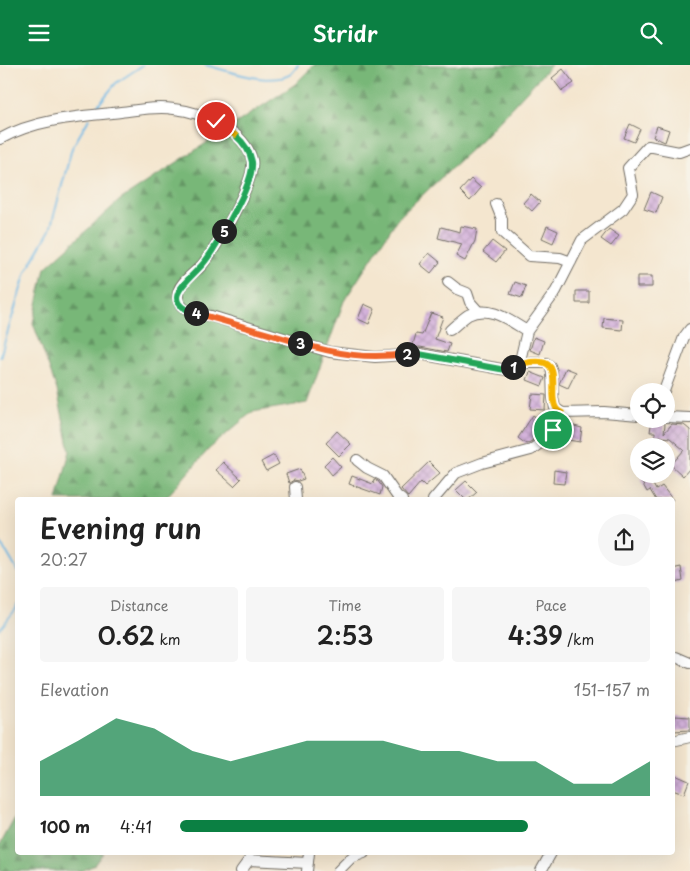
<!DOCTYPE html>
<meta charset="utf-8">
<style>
body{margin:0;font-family:"Playpen Sans",sans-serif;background:#f6f6f6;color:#222;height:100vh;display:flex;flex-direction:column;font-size:19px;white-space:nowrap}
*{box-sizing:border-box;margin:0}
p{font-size:16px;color:#767676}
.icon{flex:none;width:28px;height:28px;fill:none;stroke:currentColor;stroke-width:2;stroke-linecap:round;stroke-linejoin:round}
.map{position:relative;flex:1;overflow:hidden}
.drawer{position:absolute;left:15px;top:432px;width:660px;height:358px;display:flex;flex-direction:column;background:#fff;border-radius:5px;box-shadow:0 5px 20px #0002}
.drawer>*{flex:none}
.controls{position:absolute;left:630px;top:318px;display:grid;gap:10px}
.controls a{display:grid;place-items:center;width:45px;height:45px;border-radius:50%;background:#fff;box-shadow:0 5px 20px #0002;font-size:25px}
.pin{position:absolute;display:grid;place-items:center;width:42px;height:42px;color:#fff;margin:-21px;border:2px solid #fff;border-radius:50%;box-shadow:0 1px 5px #0007}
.km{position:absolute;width:25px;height:25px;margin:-12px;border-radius:50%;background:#222;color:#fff;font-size:14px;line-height:25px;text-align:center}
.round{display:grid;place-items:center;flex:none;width:52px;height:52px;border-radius:26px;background:#f6f6f6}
.headline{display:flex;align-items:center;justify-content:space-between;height:85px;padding:0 25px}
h1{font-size:28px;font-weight:600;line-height:38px}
.metrics{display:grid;grid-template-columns:repeat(3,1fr);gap:8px;height:85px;padding:5px 25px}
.metrics div{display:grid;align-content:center;border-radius:5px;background:#f6f6f6;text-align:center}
.metrics b{font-size:25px;font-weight:600}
.metrics small{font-size:14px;font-weight:400}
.metrics p{font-size:14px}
.chart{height:140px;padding:10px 25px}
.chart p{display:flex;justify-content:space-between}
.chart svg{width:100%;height:90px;margin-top:5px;fill:#0b8043;opacity:.7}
ul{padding:0 25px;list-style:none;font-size:16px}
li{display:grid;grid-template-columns:80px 60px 1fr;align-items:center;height:38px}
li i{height:12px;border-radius:6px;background:#0b8043}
header{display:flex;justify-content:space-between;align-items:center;height:65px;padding:0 25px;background:#0b8043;color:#fff;font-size:22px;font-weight:600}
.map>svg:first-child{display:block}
</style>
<header><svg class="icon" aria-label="menu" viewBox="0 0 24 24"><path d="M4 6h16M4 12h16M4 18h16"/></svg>Stridr<svg class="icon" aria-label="search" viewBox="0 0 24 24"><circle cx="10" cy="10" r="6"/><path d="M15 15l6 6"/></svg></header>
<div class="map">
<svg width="690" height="806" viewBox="0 0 690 806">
<defs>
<pattern id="forest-firs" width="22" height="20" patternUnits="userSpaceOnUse" patternTransform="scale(1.25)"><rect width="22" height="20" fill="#78b778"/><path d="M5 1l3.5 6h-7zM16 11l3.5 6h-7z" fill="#639563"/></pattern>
<pattern id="building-cross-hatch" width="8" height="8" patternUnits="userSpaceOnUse" patternTransform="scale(1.25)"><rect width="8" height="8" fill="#d4b2db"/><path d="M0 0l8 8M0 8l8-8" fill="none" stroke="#b699bc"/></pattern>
</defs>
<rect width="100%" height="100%" fill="#f7f3e8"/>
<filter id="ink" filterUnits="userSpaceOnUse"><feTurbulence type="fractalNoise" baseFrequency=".02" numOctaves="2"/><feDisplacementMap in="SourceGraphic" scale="10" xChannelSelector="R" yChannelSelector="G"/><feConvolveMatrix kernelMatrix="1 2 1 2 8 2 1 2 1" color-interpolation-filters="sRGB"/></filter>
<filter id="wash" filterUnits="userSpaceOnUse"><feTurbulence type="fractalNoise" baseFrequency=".0096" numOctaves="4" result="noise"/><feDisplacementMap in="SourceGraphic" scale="20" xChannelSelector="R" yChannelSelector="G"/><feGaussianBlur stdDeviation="1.12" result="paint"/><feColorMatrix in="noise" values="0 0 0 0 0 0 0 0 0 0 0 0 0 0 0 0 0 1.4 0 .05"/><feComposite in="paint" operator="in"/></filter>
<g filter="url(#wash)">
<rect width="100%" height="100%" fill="#f4e6cf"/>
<!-- forest -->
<path fill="url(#forest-firs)" stroke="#527152" d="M 314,0 L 551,0 L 481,75 L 398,153 L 344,236 L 307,338 L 252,347 L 209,384 L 164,435 L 57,435 L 70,386 L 57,325 L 33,258 L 45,203 L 120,135 L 294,20 Z
M 17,749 L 18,788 L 103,788 L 94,800 L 82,806 L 0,806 L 0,780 Z"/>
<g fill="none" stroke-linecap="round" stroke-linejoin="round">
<!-- stream -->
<path stroke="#6cb7e5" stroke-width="2" d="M 205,0 C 227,5 270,22 291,9 C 293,7 296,3 298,0
M 94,45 L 116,18 L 143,0
M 0,292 L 26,207 L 50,165 L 72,83 L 89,54
M 0,479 L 7,488 L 18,507
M 0,564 L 16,544 L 18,539"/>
</g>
<g id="blocks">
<!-- building -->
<path fill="url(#building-cross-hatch)" d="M 563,4 L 574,18 L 562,26 L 552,13 Z
M 630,59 L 640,64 L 634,77 L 624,73 Z
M 657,61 L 669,65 L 665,77 L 653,72 Z
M 471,114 L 481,123 L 470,136 L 460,126 Z
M 651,127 L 662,132 L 656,148 L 644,144 Z
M 531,129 L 540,137 L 532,146 L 523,138 Z
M 461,161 L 477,164 L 475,176 L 465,196 L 456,191 L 462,179 L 438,173 L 441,162 L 460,167 Z
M 547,161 L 558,166 L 553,178 L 542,173 Z
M 609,164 L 619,171 L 611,181 L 601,174 Z
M 492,176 L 505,186 L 496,197 L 483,187 Z
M 429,188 L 440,197 L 431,208 L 420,199 Z
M 637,211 L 652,211 L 652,222 L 637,222 Z
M 515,217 L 526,221 L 522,233 L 510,229 Z
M 576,226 L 589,226 L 589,238 L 576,238 Z
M 364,239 L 375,244 L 369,259 L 358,254 Z
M 431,248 L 443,252 L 435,274 L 450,279 L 447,287 L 420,282 L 412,283 L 416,269 L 422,270 Z
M 604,253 L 623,255 L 622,265 L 603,263 Z
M 534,272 L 544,276 L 540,289 L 530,285 Z
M 566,303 L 576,307 L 568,323 L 559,319 Z
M 530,307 L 545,313 L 542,321 L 527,315 Z
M 532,329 L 546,330 L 545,345 L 530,344 Z
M 533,350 L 544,358 L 532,376 L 526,379 L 518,373 Z
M 652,354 L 660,354 L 665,359 L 664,368 L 672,359 L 684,360 L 690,365 L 690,403 L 683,411 L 671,400 L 684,385 L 670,373 L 655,371 L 655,367 L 650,367 Z
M 570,360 L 582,363 L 580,377 L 568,375 Z
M 337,366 L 351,379 L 339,391 L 326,378 Z
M 274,390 L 279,399 L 266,406 L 261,397 Z
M 332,392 L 341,402 L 332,410 L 324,400 Z
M 223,397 L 241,414 L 234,421 L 216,405 Z
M 429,397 L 440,408 L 425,421 L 421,417 L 408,432 L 401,424 Z
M 300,404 L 304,414 L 298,416 L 294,415 L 289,418 L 286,409 Z
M 554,405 L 566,407 L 564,419 L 553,418 Z
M 648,410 L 656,425 L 662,421 L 673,435 L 656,435 L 650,425 L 647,427 L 640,414 Z
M 352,411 L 373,419 L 374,414 L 378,416 L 382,422 L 380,430 L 349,419 Z
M 466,416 L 477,427 L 468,435 L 466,435 L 456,425 Z
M 681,502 L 683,516 L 672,519 L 672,504 Z
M 675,651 L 690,652 L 690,665 L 674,666 Z
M 675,710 L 689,716 L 684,729 L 672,725 Z"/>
</g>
</g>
<g filter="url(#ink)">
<use href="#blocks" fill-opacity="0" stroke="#716c64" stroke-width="1"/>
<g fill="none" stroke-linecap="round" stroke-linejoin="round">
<!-- minor casing -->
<g stroke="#716c64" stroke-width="12">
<path id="minor" d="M 0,74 C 36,54 81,51 121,47 C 139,45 156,41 174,44 C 202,47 245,65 252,95 C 256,116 216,183 202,200 C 195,208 176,219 178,232 C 179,248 199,249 211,251 L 330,287 L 375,292 L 419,289 L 507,305 L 527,298 L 546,298 L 550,301 L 552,307 L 553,333 L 555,343 L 562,348 L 604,347 L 639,350
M 496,139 L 502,154 L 502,167 L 529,191 L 560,193 L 571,197
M 448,217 L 457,224 L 467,228 L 470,237 L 478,246
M 450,265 C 456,260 462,254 468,250 C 489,239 510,256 527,266
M 519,300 L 527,266 L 556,226 L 582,175 L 623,144 L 633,129 L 628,103 L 648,81 L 679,87 L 690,83
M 664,326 L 684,272 L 690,264
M 666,352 L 690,353
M 357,395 L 367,403 L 383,411 L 397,431 L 402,435
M 295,422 L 296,435
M 433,435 L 456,408 L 482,398 L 531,385 L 543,376 L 553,365 L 562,348
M 676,592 L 690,598
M 672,676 L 690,672
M 241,806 L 249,795 L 308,798
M 307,806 L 309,788
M 338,806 L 351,793 L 364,788
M 541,806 L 551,788"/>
</g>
<!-- minor -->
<use href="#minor" stroke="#fff" stroke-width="10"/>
</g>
</g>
<g fill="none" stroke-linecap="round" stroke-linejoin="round" filter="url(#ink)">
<!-- split-1 casing -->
<g stroke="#fff" stroke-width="10">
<path id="split-1" d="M 513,302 C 522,298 532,296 541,297 C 562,299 548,331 556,343 C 557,345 560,347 562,348 L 553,365"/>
</g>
<!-- split-2 casing -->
<g stroke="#fff" stroke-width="10">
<path id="split-2" d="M 407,289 L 419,289 L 500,304 L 507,305 L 513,302"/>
</g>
<!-- split-3 casing -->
<g stroke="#fff" stroke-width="10">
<path id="split-3" d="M 300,278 C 338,290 368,294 407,289"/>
</g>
<!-- split-4 casing -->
<g stroke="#fff" stroke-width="10">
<path id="split-4" d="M 196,248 L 300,278"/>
</g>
<!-- split-5 casing -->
<g stroke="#fff" stroke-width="10">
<path id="split-5" d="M 196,248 C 157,237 188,216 202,200 C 211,190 217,178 224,166"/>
</g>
<!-- split-6 casing -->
<g stroke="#fff" stroke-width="10">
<path id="split-6" d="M 224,166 C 232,151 254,115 252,97 C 250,86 243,77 235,70"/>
</g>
<!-- split-7 casing -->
<g stroke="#fff" stroke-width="10">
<path id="split-7" d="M 216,56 L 235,70"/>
</g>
<!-- split-1 -->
<use href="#split-1" stroke="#f5b400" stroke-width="6"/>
<!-- split-2 -->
<use href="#split-2" stroke="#22a559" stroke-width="6"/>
<!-- split-3 -->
<use href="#split-3" stroke="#f0652b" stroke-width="6"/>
<!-- split-4 -->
<use href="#split-4" stroke="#f0652b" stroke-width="6"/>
<!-- split-5 -->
<use href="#split-5" stroke="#22a559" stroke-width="6"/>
<!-- split-6 -->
<use href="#split-6" stroke="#22a559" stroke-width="6"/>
<!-- split-7 -->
<use href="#split-7" stroke="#f5b400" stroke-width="6"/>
</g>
</svg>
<div class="controls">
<a><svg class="icon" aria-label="locate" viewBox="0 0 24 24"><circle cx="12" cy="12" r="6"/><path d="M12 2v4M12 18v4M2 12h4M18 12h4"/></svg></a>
<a><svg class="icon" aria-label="layers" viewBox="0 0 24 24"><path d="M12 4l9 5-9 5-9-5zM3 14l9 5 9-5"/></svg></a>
</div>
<div class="pin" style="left:553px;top:365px;background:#1e9e55"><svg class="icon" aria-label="arrive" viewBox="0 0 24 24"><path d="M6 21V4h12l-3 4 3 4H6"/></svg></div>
<div class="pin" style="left:216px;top:56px;background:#d93025"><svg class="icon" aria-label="check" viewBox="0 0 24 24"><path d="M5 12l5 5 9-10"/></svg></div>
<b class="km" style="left:513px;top:302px">1</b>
<b class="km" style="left:407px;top:289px">2</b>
<b class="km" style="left:300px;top:278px">3</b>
<b class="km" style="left:196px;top:248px">4</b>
<b class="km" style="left:224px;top:166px">5</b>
<section class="drawer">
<div class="headline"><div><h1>Evening run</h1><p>20:27</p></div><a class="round"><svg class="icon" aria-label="share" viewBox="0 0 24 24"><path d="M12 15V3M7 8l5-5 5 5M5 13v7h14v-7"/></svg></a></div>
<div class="metrics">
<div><p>Distance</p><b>0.62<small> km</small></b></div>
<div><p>Time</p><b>2:53</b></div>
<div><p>Pace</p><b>4:39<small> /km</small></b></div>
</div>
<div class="chart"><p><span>Elevation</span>151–157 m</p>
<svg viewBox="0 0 160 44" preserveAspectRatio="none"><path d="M0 44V27L10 17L20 6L30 11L40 22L50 27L60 22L70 17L80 17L90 17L100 22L110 22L120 27L130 27L140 38L150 38L160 27V44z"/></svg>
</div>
<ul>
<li><b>100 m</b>4:41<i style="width:74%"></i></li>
</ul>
</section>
</div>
